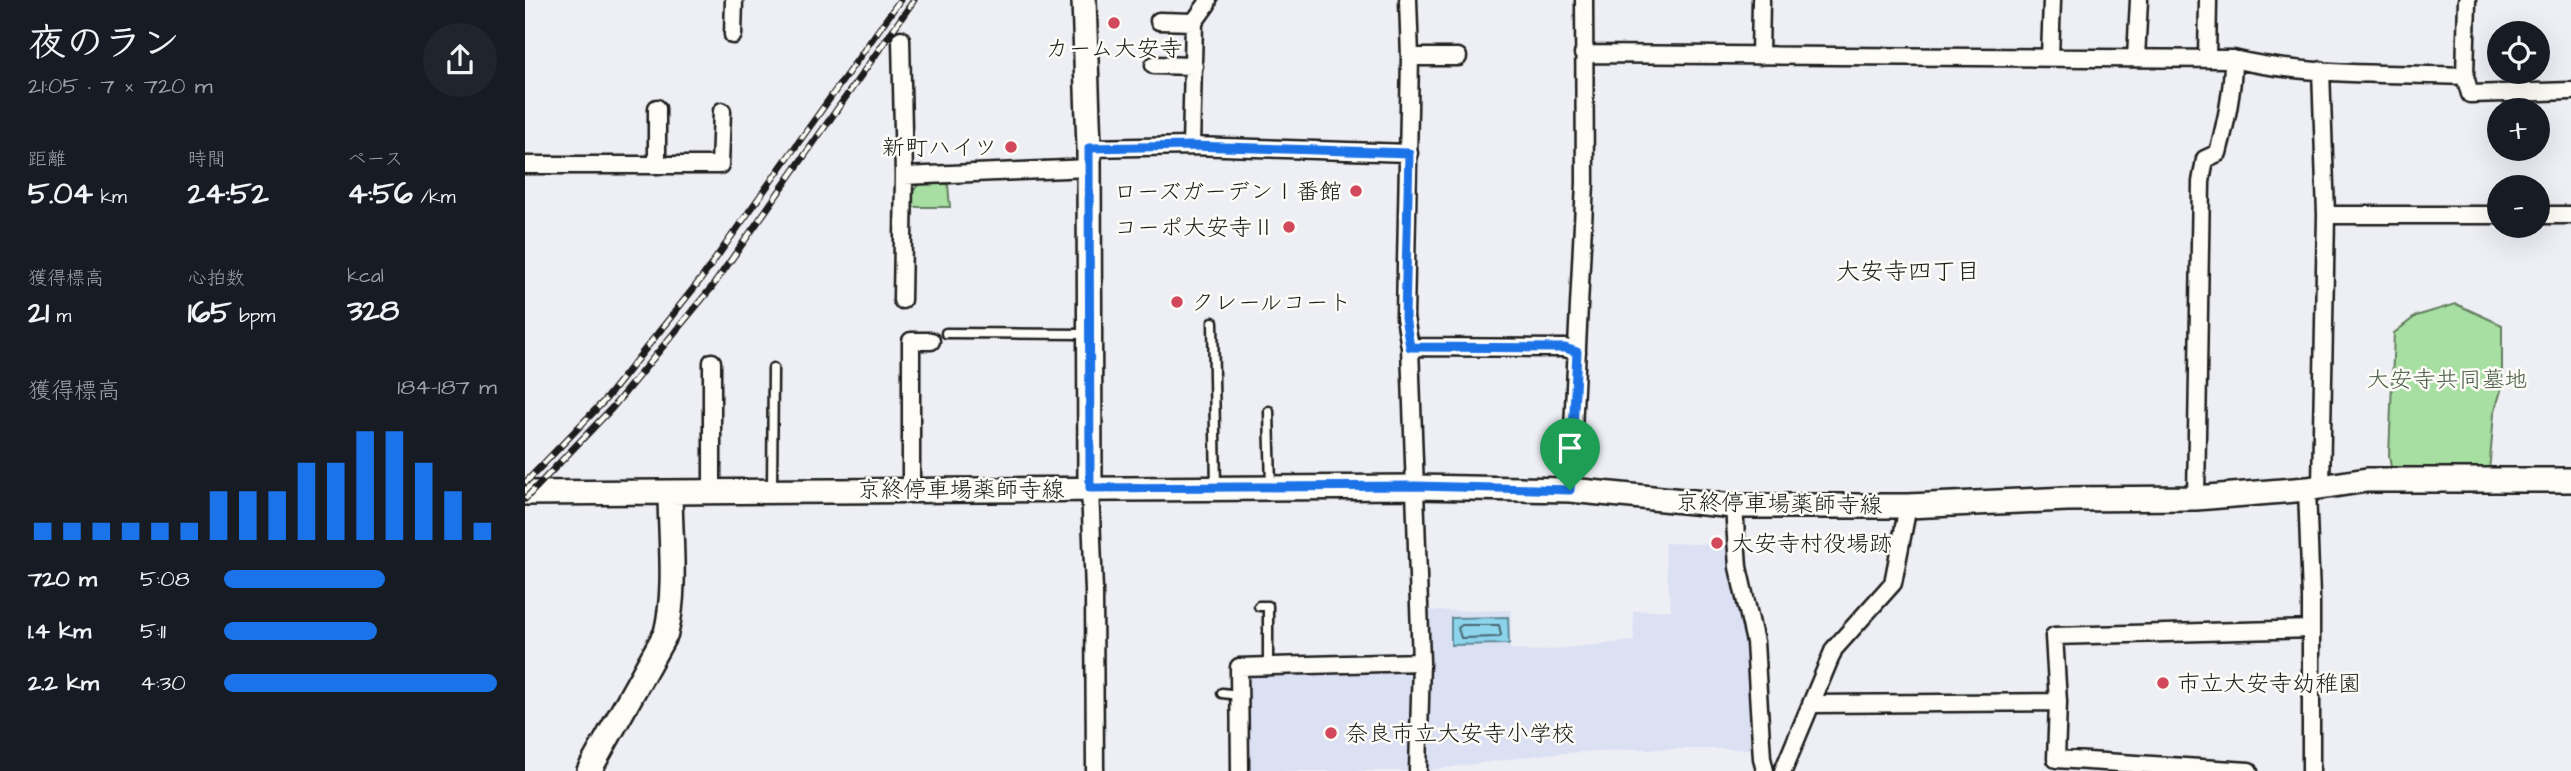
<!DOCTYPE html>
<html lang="ja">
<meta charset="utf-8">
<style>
body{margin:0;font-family:"Architects Daughter","Klee One",sans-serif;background:#20242c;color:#f1f3f6;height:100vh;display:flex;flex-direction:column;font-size:26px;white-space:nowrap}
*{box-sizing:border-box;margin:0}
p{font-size:23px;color:#9ea1a6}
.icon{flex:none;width:38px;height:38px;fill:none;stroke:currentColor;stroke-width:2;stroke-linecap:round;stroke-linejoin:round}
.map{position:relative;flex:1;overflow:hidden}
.drawer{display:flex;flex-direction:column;background:#171b24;width:525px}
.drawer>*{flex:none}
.tools{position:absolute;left:1962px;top:21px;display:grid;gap:14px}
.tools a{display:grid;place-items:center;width:63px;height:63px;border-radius:50%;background:#171b24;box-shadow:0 7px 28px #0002;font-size:35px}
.pin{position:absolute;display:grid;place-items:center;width:60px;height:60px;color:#fff;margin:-72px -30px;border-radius:50% 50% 50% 0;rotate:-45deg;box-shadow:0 0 7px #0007}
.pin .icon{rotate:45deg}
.round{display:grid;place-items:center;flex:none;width:74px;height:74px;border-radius:37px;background:#20242c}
.head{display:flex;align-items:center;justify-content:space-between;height:119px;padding:0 28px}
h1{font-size:38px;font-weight:700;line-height:52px}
.figures{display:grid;grid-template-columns:repeat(3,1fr);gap:10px;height:119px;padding:7px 28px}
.figures div{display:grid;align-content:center}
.figures b{font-size:30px;font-weight:700}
.figures small{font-size:19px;font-weight:400}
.figures p{font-size:19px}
.chart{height:196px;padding:14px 28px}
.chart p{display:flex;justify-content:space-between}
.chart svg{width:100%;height:126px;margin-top:7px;stroke:#1a73e8;stroke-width:6}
ul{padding:0 28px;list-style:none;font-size:23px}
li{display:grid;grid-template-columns:112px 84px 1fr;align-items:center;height:52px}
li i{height:18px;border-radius:9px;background:#1a73e8}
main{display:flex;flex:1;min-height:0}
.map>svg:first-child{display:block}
</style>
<main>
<section class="drawer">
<div class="head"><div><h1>夜のラン</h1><p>21:05 · 7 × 720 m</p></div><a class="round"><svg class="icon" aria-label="share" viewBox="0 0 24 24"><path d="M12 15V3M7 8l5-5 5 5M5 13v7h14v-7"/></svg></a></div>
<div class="figures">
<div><p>距離</p><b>5.04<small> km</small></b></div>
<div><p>時間</p><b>24:52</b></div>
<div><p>ペース</p><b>4:56<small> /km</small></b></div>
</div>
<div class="figures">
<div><p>獲得標高</p><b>21<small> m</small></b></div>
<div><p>心拍数</p><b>165<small> bpm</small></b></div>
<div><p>kcal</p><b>328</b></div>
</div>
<div class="chart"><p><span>獲得標高</span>184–187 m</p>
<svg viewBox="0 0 160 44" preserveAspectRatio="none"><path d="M5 44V38M15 44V38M25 44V38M35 44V38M45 44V38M55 44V38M65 44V27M75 44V27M85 44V27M95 44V17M105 44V17M115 44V6M125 44V6M135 44V17M145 44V27M155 44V38"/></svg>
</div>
<ul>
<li><b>720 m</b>5:08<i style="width:59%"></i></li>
<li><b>1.4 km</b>5:11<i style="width:56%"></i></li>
<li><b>2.2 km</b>4:30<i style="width:100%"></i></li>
</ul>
</section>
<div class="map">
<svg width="2046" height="771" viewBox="0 0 2046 771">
<rect width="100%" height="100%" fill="#eeeff5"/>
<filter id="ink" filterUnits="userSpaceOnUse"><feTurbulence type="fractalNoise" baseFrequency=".0143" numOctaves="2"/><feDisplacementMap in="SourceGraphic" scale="14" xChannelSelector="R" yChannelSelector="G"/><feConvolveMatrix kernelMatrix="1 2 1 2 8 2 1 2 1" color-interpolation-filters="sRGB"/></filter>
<g filter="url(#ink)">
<!-- built -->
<path fill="#dce0f3" d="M 1139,543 L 1206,545 L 1226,642 L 1230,749 L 1114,749 L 1022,754 L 900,771 L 901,611 L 986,610 L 985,649 L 1011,651 L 1109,641 L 1108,611 L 1146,610 Z
M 892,669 L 887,713 L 886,771 L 720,771 L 717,687 L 728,672 Z"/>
<!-- green -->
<path fill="#a7dea1" stroke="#627d5e" stroke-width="2" d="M 394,184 L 423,184 L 425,207 L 385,207 L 386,193 Z
M 1931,304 L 1977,325 L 1977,387 L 1969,414 L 1964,472 L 1867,474 L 1864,455 L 1869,333 L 1891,316 Z"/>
<!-- water -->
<path fill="#8bd4ec" stroke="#5f8a99" stroke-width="2" d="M 983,617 L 984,644 L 926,645 L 926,618 Z"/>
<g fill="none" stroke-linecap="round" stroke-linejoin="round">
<!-- shore -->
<path stroke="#48666f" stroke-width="2" d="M 937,625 L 974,625 L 976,635 L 973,637 L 936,638 L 933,628 Z"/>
<!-- lane casing -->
<g stroke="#1c1c1c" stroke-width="13">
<path id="lane" d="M 688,322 L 691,487
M 421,333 L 561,334
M 744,411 L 746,487
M 247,488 L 248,368
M 734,606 L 743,606 L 743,666
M 697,693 L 714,695"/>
</g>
<!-- street casing -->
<g stroke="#1c1c1c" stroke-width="21">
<path id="street" d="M 883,0 L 885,57 L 880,317 L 885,347 L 896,662 L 893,771
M 1942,0 L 1940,76 L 1945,94 L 2046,91
M 634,21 L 669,22
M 208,35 L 209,0
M 376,39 L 379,176 L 377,300
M 1058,54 L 1708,59 C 1777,76 1867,73 1940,76
M 1235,56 L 1236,0
M 885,57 L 933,57
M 1525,57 L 1527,0
M 1611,58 L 1614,0
M 1682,59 L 1683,0
M 629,65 L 669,66
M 666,146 L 669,22 L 682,4 L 683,0
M 564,148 L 666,146 L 884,153
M 0,165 L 195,165 L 197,111
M 132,165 L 132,108
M 379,176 L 564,168
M 1801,215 L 1974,215
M 2012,215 L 2046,215
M 885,347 L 1040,348 L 1052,352
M 187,362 L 187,491
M 1796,487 L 1801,215 L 1796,70
M 565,488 L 569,591 L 570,771
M 1782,489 L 1786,597 L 1786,771
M 386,490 L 386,341 L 406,341
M 1045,490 L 1060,183 L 1059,0
M 1671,498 L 1676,182 L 1680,159 L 1693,153 C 1701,122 1708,91 1708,59
M 1209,506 L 1213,567 L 1230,642 L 1237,758 L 1240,771
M 1533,702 L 1529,636 L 1786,629
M 1287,704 L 1533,702 L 1531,759 L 1724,771
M 715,771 L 714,667 L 896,662
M 1258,771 L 1309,649 L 1368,583 L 1383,506"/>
</g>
<!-- secondary casing -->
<g stroke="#1c1c1c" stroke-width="28">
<path id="secondary" d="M 559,0 L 564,148 L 565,488
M 0,493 L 891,487 L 1045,490 L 1209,506 L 1383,506 L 1542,499 L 1671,498 L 1782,489 L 1842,480 L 2046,480
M 64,771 L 141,633 C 152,590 145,536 145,492"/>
</g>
<!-- lane -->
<use href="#lane" stroke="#fdfcf7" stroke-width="8"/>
<!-- street -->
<use href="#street" stroke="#fdfcf7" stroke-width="16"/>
<!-- secondary -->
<use href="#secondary" stroke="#fdfcf7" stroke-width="23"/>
<!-- rail casing -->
<g stroke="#1c1c1c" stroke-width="7">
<path id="rail" d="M 0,483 L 79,401 L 176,279 L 375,0
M 0,499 L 87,408 L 187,287 L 389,0"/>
</g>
<!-- rail -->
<use href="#rail" stroke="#fdfcf7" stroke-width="4.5" stroke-dasharray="13" stroke-linecap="butt"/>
</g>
</g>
<g fill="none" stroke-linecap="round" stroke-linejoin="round" filter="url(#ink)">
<!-- route casing -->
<g stroke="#fff" stroke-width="14">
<path id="route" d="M 666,146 L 884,153 L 880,317 L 885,347 L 1040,348 L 1052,352 L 1045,490 L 891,486 L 565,488 L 564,148 Z"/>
</g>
<!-- route -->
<use href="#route" stroke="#1a73e8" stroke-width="9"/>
</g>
<!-- markers -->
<g fill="#d1495b" stroke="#fdfcf7" stroke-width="2.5">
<circle cx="589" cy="23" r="7"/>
<circle cx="486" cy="147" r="7"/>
<circle cx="831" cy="191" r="7"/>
<circle cx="764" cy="227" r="7"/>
<circle cx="652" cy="302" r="7"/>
<circle cx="1192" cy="543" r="7"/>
<circle cx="1638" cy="683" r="7"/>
<circle cx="806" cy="733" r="7"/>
</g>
<g text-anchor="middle" stroke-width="5" stroke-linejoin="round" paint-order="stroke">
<!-- poi labels -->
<g font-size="23" fill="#1c1c1c" stroke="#fdfcf7" text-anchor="start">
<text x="589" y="56" text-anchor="middle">カーム大安寺</text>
<text x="472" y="155" text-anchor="end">新町ハイツ</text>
<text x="817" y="199" text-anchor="end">ローズガーデンⅠ番館</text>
<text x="750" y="235" text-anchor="end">コーポ大安寺Ⅱ</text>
<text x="666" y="310">クレールコート</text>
<text x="1206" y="551">大安寺村役場跡</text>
<text x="1652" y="691">市立大安寺幼稚園</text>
<text x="820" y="741">奈良市立大安寺小学校</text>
</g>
<!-- park labels -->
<g font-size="23" fill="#4d604b" stroke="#fdfcf7">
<text x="1922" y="387">大安寺共同墓地</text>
</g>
<!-- street labels -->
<g font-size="23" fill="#1c1c1c" stroke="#fdfcf7">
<text x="436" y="497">京終停車場薬師寺線</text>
<text transform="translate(1254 503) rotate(1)" y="8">京終停車場薬師寺線</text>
</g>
<!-- neighbourhood labels -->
<g font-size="24" fill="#1c1c1c" stroke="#fdfcf7">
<text x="1383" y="279">大安寺四丁目</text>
</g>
</g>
</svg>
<div class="tools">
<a><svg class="icon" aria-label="locate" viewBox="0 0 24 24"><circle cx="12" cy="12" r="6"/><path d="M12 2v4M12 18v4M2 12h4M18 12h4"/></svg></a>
<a>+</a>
<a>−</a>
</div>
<div class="pin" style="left:1045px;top:490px;background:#1e9e55"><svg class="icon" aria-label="arrive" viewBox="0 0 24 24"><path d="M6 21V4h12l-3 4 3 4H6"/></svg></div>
</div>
</main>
